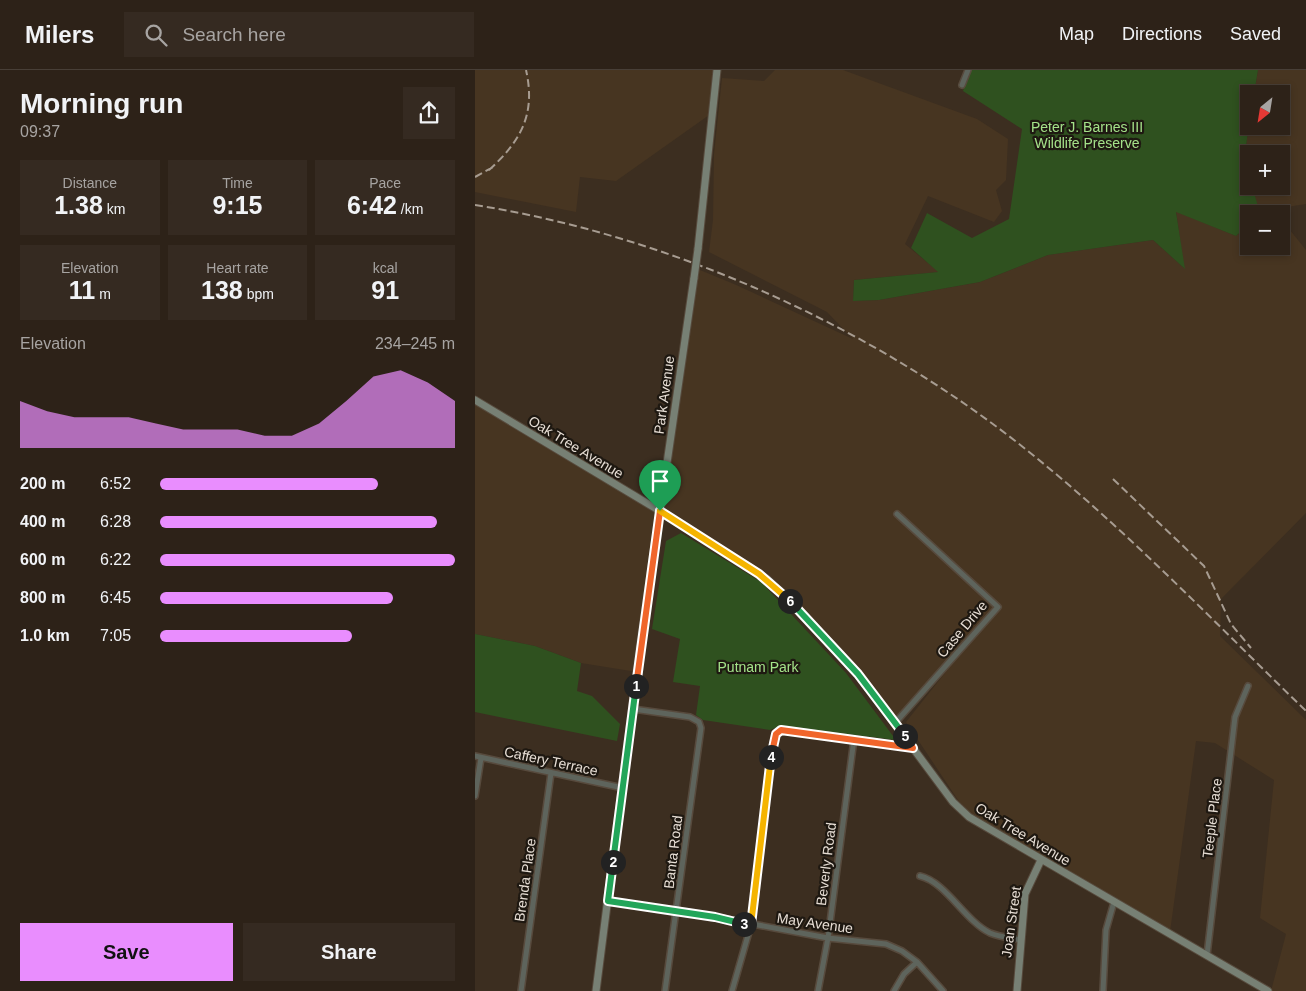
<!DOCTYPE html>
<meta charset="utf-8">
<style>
body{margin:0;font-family:Helvetica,sans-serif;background:#352a21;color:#f1f3f6;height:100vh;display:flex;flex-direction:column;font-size:19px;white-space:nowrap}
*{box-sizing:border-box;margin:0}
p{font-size:16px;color:#a7a4a2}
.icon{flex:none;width:28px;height:28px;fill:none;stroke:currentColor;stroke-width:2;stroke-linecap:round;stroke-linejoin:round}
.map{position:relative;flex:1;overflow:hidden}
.panel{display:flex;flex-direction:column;background:#2d2218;width:475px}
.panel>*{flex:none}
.needle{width:32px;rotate:210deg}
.fabs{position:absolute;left:765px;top:15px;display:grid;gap:10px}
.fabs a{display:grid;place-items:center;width:50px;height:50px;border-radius:0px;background:#2d2218;box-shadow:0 2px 8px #0003,0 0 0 1px #483f37;font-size:25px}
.pin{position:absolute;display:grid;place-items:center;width:42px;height:42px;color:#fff;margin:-51px -21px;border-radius:50% 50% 50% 0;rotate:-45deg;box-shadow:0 0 5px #0007}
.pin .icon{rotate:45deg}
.km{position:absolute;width:25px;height:25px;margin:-12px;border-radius:50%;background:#222;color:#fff;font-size:14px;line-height:25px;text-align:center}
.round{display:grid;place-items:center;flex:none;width:52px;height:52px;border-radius:0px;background:#352a21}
.summary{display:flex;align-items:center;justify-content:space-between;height:85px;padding:0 20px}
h1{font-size:28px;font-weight:700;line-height:38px}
.metrics{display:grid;grid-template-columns:repeat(3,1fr);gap:8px;height:85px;padding:5px 20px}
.metrics div{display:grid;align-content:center;border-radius:0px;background:#352a21;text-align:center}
.metrics b{font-size:25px;font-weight:700}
.metrics small{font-size:14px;font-weight:400}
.metrics p{font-size:14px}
.chart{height:140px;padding:10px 20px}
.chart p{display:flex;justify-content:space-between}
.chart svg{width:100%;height:90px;margin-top:5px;fill:#e98dfe;opacity:.7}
.button{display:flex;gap:10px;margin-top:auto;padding:10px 20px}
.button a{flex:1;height:58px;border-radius:0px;background:#e98dfe;color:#111;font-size:20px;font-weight:700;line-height:58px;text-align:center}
.button a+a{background:#352a21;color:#f1f3f6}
ul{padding:0 20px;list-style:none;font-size:16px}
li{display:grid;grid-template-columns:80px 60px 1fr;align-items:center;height:38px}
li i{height:12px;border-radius:6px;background:#e98dfe}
header{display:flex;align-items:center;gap:30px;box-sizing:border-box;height:70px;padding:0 25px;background:#2d2218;border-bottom:1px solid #483f37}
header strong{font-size:24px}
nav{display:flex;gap:28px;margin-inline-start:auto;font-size:18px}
.search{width:350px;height:45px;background:#352a21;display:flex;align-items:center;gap:12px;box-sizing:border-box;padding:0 18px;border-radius:0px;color:#a7a4a2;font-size:19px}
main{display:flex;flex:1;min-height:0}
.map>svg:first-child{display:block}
</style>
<header>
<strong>Milers</strong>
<div class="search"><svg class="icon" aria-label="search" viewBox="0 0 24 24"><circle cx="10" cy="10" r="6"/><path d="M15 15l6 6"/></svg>Search here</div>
<nav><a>Map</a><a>Directions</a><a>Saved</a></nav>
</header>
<main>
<section class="panel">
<div class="summary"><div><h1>Morning run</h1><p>09:37</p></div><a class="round"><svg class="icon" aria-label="share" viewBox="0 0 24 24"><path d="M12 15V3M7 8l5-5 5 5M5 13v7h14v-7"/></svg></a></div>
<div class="metrics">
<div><p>Distance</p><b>1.38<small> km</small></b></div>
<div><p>Time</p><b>9:15</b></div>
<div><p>Pace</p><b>6:42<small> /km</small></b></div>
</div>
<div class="metrics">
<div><p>Elevation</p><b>11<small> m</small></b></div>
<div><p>Heart rate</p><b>138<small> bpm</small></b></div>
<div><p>kcal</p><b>91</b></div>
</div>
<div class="chart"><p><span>Elevation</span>234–245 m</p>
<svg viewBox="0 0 160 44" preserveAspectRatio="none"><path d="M0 44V21L10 26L20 29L30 29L40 29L50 32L60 35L70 35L80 35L90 38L100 38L110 32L120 21L130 9L140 6L150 12L160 21V44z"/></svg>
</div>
<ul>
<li><b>200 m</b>6:52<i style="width:74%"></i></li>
<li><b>400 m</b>6:28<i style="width:94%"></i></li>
<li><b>600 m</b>6:22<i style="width:100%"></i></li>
<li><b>800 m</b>6:45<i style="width:79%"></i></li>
<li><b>1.0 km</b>7:05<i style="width:65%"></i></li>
</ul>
<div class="button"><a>Save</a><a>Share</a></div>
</section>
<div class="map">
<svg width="831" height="921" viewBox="0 0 831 921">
<rect width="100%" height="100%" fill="#3c2e20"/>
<!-- built -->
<path fill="#473521" d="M 0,0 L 242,0 L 237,43 L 141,111 L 105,107 L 101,142 L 0,122 Z
M 300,0 L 368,0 L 502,49 L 533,69 L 531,110 L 521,120 L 527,141 L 519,152 L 453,126 L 430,174 L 464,202 L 379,210 L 378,231 L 404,230 L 505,212 L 573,185 L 678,170 L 709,198 L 701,141 L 761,166 L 774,154 L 774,176 L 806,176 L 806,149 L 831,180 L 831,443 L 746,529 L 745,566 L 831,650 L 831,921 L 796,921 L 811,864 L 785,848 L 799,710 L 740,673 L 721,671 L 695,862 L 491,742 L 431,652 L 508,555 L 420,653 L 405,632 L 298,515 L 185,441 L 162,602 L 106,593 L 60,576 L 0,564 L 0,330 L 185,441 L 220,198 L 259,214 L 378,269 L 352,242 L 234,182 L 238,150 L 239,84 L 247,8 L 289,11 Z
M 783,0 L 831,0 L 831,134 L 799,139 L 802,144 L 784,144 L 777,116 L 806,116 L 806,84 L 774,84 L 774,105 L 769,90 L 774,54 L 774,56 L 806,56 L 806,24 L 779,24 Z"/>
<!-- green -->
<path fill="#2f511f" d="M 494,0 L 783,0 L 779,24 L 774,24 L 774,54 L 770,84 L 774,99 L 774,116 L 777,116 L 785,143 L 774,144 L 774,154 L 761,166 L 701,142 L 710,199 L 678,170 L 573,185 L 505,212 L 404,230 L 378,231 L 379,210 L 463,202 L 436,178 L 452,143 L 497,168 L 534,149 L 547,59 L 488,21 Z
M 206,463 L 286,512 L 371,603 L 421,670 L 305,656 L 295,660 L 228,650 L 221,645 L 225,616 L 198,612 L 205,569 L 177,559 L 191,471 Z
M 0,564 L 60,576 L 106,593 L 102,621 L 117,626 L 145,654 L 142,671 L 0,642 Z"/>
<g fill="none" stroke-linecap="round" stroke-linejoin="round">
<!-- street casing -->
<g stroke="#574a3d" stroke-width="8">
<path id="street" d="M 487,15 L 493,0
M 158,639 L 215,647 L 224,652 L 226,658 L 190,921
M 420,653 L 523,537 L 422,444
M 0,686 L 148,718
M 0,726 L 6,688
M 445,806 C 471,812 490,851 515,863 C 525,867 536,868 546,870
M 133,831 L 240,847 L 353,868 L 411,874 L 427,881 L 442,892 L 468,921
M 732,885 L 760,647 L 773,616
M 46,921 L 76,703
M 257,921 L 276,855 L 298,673 L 301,664 L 311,660 L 438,677
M 343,921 L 353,868 L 379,669
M 419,921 L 429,904 L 442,892
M 628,921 L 631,860 L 639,832"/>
</g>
<!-- secondary casing -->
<g stroke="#574a3d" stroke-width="9">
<path id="secondary" d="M 223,179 L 242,0
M 0,330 L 185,441 L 292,509 L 314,530 L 383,604 L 478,732 L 494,747 L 793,921
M 121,921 L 165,578 L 219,208
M 542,921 L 550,824 L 566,790"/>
</g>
<!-- street -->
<use href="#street" stroke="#5e645c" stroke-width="5"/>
<!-- secondary -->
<use href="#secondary" stroke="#778074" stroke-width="7"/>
<!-- rail -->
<path stroke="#a79c91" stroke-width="2" stroke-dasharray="8 4" stroke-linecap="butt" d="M 14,100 C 46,71 61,44 51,0
M 0,107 L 20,96
M 0,135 C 190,165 387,252 539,370 C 644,452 736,549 831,641
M 638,409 L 729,496 L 756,554 L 776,578"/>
<!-- secondary-bridge casing -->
<g stroke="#574a3d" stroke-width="9" stroke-linecap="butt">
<path id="secondary-bridge" d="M 219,208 L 223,179"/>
</g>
<!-- secondary-bridge -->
<use href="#secondary-bridge" stroke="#778074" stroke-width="7"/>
</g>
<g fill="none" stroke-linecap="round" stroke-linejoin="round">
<!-- split-1 casing -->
<g stroke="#fff" stroke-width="10">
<path id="split-1" d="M 161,616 L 185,441"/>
</g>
<!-- split-2 casing -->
<g stroke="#fff" stroke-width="10">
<path id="split-2" d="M 138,792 L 161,616"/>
</g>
<!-- split-3 casing -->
<g stroke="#fff" stroke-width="10">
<path id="split-3" d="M 138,792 L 133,831 L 240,847 L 269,854"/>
</g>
<!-- split-4 casing -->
<g stroke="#fff" stroke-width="10">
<path id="split-4" d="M 269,854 L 276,855 L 296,687"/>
</g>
<!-- split-5 casing -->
<g stroke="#fff" stroke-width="10">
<path id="split-5" d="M 296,687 L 301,664 L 306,660 L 438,678 L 430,666"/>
</g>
<!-- split-6 casing -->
<g stroke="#fff" stroke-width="10">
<path id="split-6" d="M 315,531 L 383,604 L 430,666"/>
</g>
<!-- split-7 casing -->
<g stroke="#fff" stroke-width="10">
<path id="split-7" d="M 185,441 L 284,504 L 315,531"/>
</g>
<!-- split-1 -->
<use href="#split-1" stroke="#f0652b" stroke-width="6"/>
<!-- split-2 -->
<use href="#split-2" stroke="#22a559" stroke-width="6"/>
<!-- split-3 -->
<use href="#split-3" stroke="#22a559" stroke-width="6"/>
<!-- split-4 -->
<use href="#split-4" stroke="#f5b400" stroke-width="6"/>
<!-- split-5 -->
<use href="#split-5" stroke="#f0652b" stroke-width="6"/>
<!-- split-6 -->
<use href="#split-6" stroke="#22a559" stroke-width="6"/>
<!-- split-7 -->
<use href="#split-7" stroke="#f5b400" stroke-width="6"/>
</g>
<g text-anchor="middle" stroke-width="4.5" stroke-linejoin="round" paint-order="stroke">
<!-- park labels -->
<g font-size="14" fill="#a4e289" stroke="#1e1811">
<text x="612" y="62">Peter J. Barnes III<tspan x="612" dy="16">Wildlife Preserve</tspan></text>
<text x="283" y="602">Putnam Park</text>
</g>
<!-- street labels -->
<g font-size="14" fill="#e7ded5" stroke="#1e1811">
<text transform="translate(189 325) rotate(-82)" y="5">Park Avenue</text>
<text transform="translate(101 377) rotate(31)" y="5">Oak Tree Avenue</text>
<text transform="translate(487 559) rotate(-50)" y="5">Case Drive</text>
<text transform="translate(76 691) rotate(12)" y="5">Caffery Terrace</text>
<text transform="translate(737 748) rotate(-83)" y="5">Teeple Place</text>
<text transform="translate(548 764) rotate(31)" y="5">Oak Tree Avenue</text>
<text transform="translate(198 782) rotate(-83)" y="5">Banta Road</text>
<text transform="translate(351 794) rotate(-83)" y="5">Beverly Road</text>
<text transform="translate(50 810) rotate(-82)" y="5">Brenda Place</text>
<text transform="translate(536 852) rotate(-82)" y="5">Joan Street</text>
<text transform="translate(340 853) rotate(8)" y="5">May Avenue</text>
</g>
</g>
</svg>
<div class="fabs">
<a><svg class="needle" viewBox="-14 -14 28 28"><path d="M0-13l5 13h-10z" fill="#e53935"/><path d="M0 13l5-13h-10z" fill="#a7a4a2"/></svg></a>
<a>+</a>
<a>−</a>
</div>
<div class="pin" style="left:185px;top:441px;background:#1e9e55"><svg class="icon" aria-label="arrive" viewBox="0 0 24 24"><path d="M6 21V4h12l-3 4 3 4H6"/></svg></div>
<b class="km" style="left:161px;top:616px">1</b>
<b class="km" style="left:138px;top:792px">2</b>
<b class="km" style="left:269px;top:854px">3</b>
<b class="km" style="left:296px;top:687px">4</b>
<b class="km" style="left:430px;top:666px">5</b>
<b class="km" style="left:315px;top:531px">6</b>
</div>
</main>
